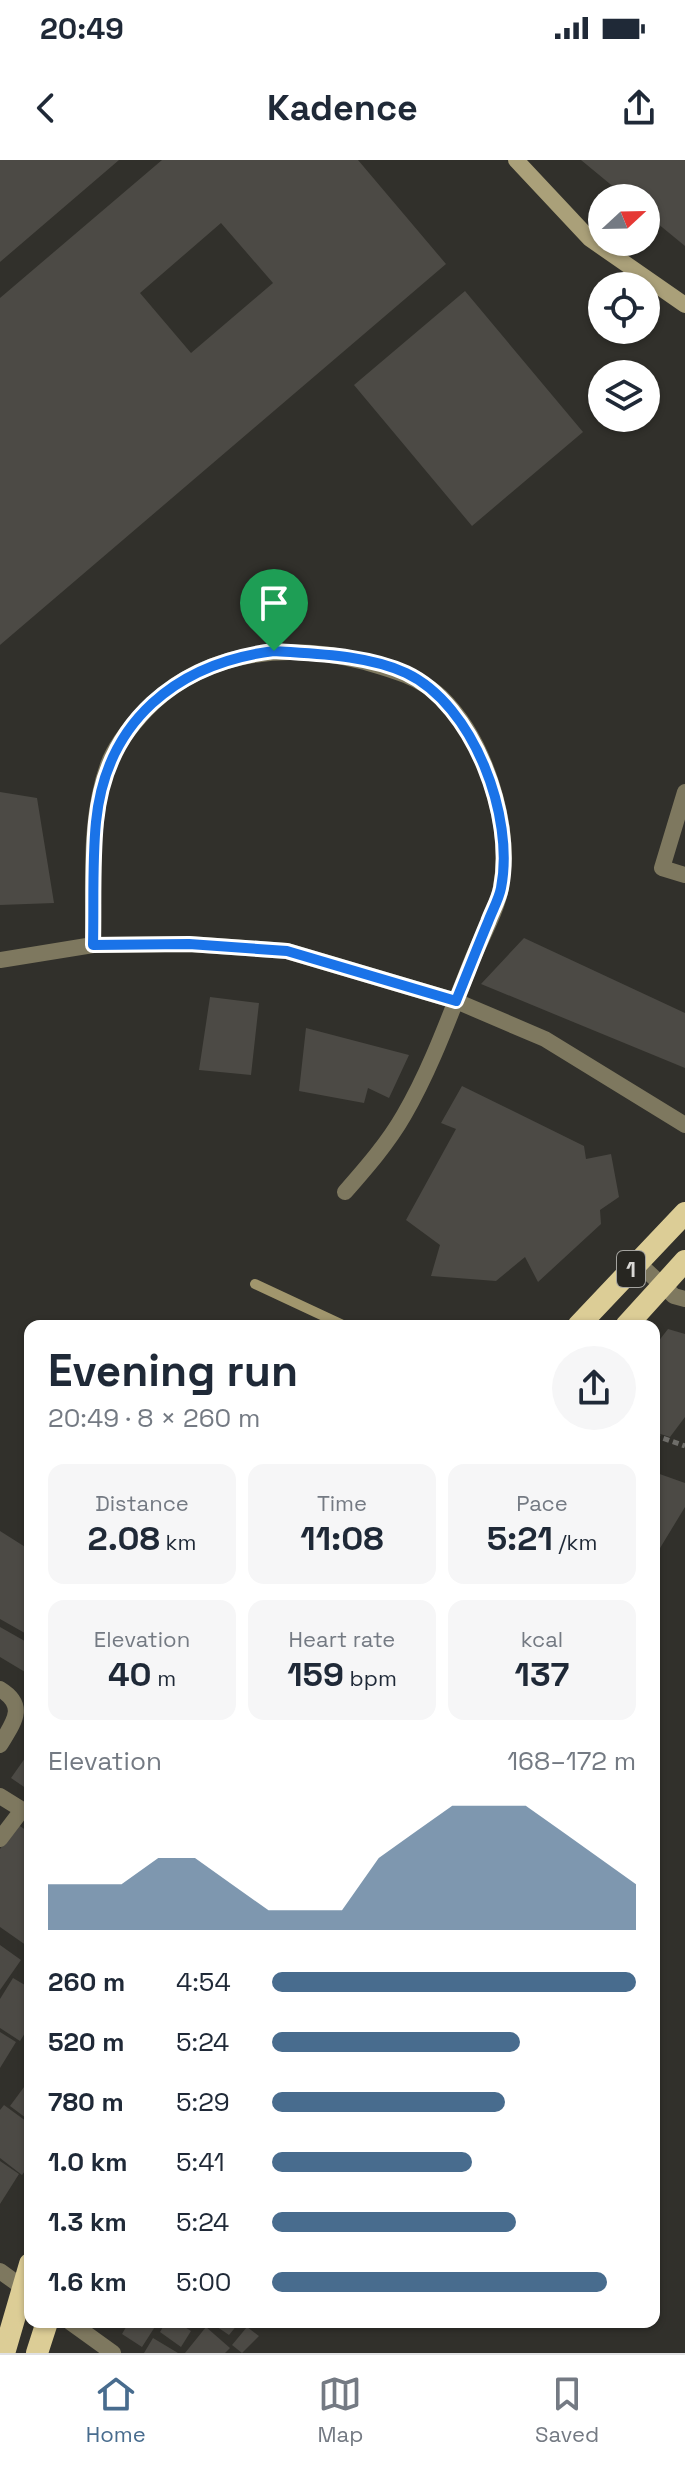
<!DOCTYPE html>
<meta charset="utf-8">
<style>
body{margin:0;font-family:"Space Grotesk",sans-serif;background:#f6f6f7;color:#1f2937;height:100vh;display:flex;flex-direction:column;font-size:30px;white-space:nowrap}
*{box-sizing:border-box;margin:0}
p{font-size:26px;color:#747a83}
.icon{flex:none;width:44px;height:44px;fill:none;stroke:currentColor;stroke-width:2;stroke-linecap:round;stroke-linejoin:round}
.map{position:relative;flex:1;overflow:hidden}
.sheet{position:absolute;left:24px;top:1160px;width:636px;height:1008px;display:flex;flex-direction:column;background:#fff;border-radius:16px;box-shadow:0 2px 6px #0004}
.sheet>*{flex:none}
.needle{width:52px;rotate:68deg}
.tools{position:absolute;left:588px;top:24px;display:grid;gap:16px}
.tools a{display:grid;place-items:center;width:72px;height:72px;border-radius:50%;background:#fff;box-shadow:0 2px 6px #0004;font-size:40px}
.pin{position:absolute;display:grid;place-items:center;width:68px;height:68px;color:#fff;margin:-82px -34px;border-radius:50% 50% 50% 0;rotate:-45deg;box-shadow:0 0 8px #0007}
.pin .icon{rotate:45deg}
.round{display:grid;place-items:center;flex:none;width:84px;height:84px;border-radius:42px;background:#f6f6f7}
.summary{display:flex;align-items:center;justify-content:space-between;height:136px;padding:0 24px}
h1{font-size:44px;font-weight:600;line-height:60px}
.metrics{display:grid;grid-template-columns:repeat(3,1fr);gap:12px;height:136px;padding:8px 24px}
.metrics div{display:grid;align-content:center;border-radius:16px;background:#f6f6f7;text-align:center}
.metrics b{font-size:34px;font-weight:600}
.metrics small{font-size:22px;font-weight:400}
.metrics p{font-size:22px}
.chart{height:224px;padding:16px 24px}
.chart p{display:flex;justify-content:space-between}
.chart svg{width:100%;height:144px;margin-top:8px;fill:#486c8e;opacity:.7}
ul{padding:0 24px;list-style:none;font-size:26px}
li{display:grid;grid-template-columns:128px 96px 1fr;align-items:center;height:60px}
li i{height:20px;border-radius:10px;background:#486c8e}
.status{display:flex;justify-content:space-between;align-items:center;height:56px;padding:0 40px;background:#fff;direction:ltr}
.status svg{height:22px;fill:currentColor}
header{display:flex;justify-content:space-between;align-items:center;height:104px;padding:0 24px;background:#fff;font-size:36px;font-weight:600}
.dock{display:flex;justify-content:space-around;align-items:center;height:112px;border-top:2px solid #e0e1e3;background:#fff;font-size:22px;color:#747a83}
.dock a{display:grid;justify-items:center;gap:4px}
.dock .selected{color:#486c8e}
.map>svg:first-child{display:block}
</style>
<div class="status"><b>20:49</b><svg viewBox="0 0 49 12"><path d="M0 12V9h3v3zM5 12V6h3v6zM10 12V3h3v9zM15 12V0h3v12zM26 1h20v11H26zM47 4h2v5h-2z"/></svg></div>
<header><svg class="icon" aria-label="back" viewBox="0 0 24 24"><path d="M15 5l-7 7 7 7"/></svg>Kadence<svg class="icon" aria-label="share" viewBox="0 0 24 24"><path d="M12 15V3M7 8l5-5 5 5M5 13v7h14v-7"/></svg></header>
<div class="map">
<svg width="685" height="2193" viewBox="0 0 685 2193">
<rect width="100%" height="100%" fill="#31302b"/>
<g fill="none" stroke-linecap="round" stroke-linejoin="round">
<!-- stream -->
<path stroke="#a1966d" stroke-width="10" d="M 255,1124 L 345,1166"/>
</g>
<!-- building -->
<path fill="#4c4a45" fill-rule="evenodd" d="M 0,0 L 119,0 L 0,102 Z
M 162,0 L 358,0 L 446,104 L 0,485 L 0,138 ZM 221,63 L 273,123 L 191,193 L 140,133 Z
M 581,0 L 685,0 L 685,86 L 646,54 L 646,38 L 627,38 Z
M 465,131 L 583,272 L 472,366 L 354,225 Z
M 0,632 L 37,638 L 54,743 L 0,745 Z
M 524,778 L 685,853 L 685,908 L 481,824 Z
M 210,837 L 259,843 L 251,915 L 199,910 Z
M 306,868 L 409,895 L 389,938 L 368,928 L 364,943 L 299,931 Z
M 462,926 L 584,986 L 586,999 L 611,994 L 619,1037 L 600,1050 L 601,1064 L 538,1122 L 525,1097 L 496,1121 L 431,1116 L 440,1085 L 406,1060 L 456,969 L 441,963 Z
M 668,1169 L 685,1174 L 685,1257 L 670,1277 L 654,1272 L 654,1187 Z
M 654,1312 L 685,1323 L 685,1347 L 654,1398 Z
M 0,1371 L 30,1390 L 30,1476 L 0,1459 Z
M 0,1467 L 30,1484 L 30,1515 L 0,1497 Z
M 30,1591 L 30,1631 L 11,1618 Z
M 17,1664 L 30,1673 L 30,1788 L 0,1767 L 0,1689 Z
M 0,1785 L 21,1800 L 0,1830 Z
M 13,1818 L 30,1828 L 30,1865 L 20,1881 L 0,1868 L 0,1839 Z
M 0,1872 L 16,1882 L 0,1908 Z
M 30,1919 L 30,1961 L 10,1946 Z
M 4,1945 L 30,1964 L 30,2004 L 22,2015 L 0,1998 L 0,1950 Z
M 0,2001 L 19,2014 L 0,2044 Z
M 129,2162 L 158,2162 L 142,2187 L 122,2174 Z
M 166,2162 L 177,2162 L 191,2171 L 181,2187 L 160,2172 Z
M 210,2162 L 236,2162 L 238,2164 L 229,2175 Z
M 206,2167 L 230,2188 L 225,2193 L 185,2193 Z
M 247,2167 L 259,2176 L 242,2193 L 232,2185 Z
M 153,2178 L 178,2193 L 144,2193 Z"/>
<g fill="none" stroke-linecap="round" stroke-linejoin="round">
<!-- path -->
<path stroke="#6e6d69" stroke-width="5" stroke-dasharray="6 4" stroke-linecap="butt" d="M 654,1275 L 685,1286"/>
<!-- service -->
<path stroke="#7e785f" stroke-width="16" d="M 685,632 L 662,708 L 685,715
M 637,1102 L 674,1136 L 685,1139
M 0,1529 C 28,1546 13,1563 0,1585
M 0,1636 L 29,1654
M 0,1679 L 22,1650"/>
<!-- minor -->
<path stroke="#7e785f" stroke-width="16" d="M 93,785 C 94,727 88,660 108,605 C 115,585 132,565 146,550 C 204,490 287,482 365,502 C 393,510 419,517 441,537 C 486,581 512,666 501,727 C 497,751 481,778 472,800 C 451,852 432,907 404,955 C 388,983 366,1008 345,1032
M 0,2111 L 29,2132
M 70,2162 L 113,2193"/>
<!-- tertiary -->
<path stroke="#7e785f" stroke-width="16" d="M 0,800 L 93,785 L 189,784 L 287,791 L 456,841 L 545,879 L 685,965"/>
<!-- secondary -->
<path stroke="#aaa079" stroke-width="16" d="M 516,0 L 590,79 L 685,145"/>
<!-- trunk -->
<path stroke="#dccd96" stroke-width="22" d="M 578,1166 L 685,1053
M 626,1166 L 685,1101
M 37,2193 L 47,2162"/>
<!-- trunk-bridge -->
<path stroke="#dccd96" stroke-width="22" d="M 5,2190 L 30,2104"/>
</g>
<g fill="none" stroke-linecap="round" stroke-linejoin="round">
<!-- route casing -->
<g stroke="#fff" stroke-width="16">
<path id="route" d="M 274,491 C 316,494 367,495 406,513 C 474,545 515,657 501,728 C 499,739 492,751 488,762 C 477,788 467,814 456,841 L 287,791 L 189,784 L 93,785 C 94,744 92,702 96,662 C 106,561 177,503 274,491 Z"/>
</g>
<!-- route -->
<use href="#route" stroke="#1a73e8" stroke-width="10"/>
</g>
<g text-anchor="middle" stroke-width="8" stroke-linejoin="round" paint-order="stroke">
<!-- shield labels -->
<rect fill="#272621" stroke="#a4a39f" stroke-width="2" x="617" y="1091" width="28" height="36" rx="6"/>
<g font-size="22" font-weight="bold" fill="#d9d8d5">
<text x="631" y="1117">1</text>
</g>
</g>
</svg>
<div class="tools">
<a><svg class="needle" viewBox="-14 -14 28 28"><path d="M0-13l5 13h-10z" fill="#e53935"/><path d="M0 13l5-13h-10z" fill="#747a83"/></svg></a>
<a><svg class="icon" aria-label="locate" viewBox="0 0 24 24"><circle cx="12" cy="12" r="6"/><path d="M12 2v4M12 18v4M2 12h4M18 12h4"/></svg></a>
<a><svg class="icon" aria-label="layers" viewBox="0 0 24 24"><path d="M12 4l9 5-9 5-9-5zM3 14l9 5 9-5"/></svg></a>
</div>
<div class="pin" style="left:274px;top:491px;background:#1e9e55"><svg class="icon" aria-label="arrive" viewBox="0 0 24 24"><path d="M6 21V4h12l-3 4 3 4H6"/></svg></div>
<section class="sheet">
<div class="summary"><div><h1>Evening run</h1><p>20:49 · 8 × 260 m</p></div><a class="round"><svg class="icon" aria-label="share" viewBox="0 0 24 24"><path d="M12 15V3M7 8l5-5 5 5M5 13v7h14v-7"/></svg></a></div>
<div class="metrics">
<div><p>Distance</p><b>2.08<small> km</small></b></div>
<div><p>Time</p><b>11:08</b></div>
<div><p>Pace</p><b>5:21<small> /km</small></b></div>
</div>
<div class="metrics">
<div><p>Elevation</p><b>40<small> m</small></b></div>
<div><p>Heart rate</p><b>159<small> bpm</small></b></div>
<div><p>kcal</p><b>137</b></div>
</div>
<div class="chart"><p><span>Elevation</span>168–172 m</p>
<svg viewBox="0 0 160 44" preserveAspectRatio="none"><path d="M0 44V30L10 30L20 30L30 22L40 22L50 30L60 38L70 38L80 38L90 22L100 14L110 6L120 6L130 6L140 14L150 22L160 30V44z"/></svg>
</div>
<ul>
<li><b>260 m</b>4:54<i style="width:100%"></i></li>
<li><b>520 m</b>5:24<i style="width:68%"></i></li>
<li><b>780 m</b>5:29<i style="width:64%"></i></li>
<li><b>1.0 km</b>5:41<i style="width:55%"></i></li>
<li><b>1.3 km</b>5:24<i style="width:67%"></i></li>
<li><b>1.6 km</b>5:00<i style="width:92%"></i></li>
</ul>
</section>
</div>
<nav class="dock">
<a class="selected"><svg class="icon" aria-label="home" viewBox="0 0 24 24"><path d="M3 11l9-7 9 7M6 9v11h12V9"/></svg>Home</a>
<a><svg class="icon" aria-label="map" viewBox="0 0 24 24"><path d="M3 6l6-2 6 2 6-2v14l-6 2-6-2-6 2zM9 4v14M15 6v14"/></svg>Map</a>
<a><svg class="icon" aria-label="saved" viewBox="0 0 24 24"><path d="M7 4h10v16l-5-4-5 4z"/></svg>Saved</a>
</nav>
